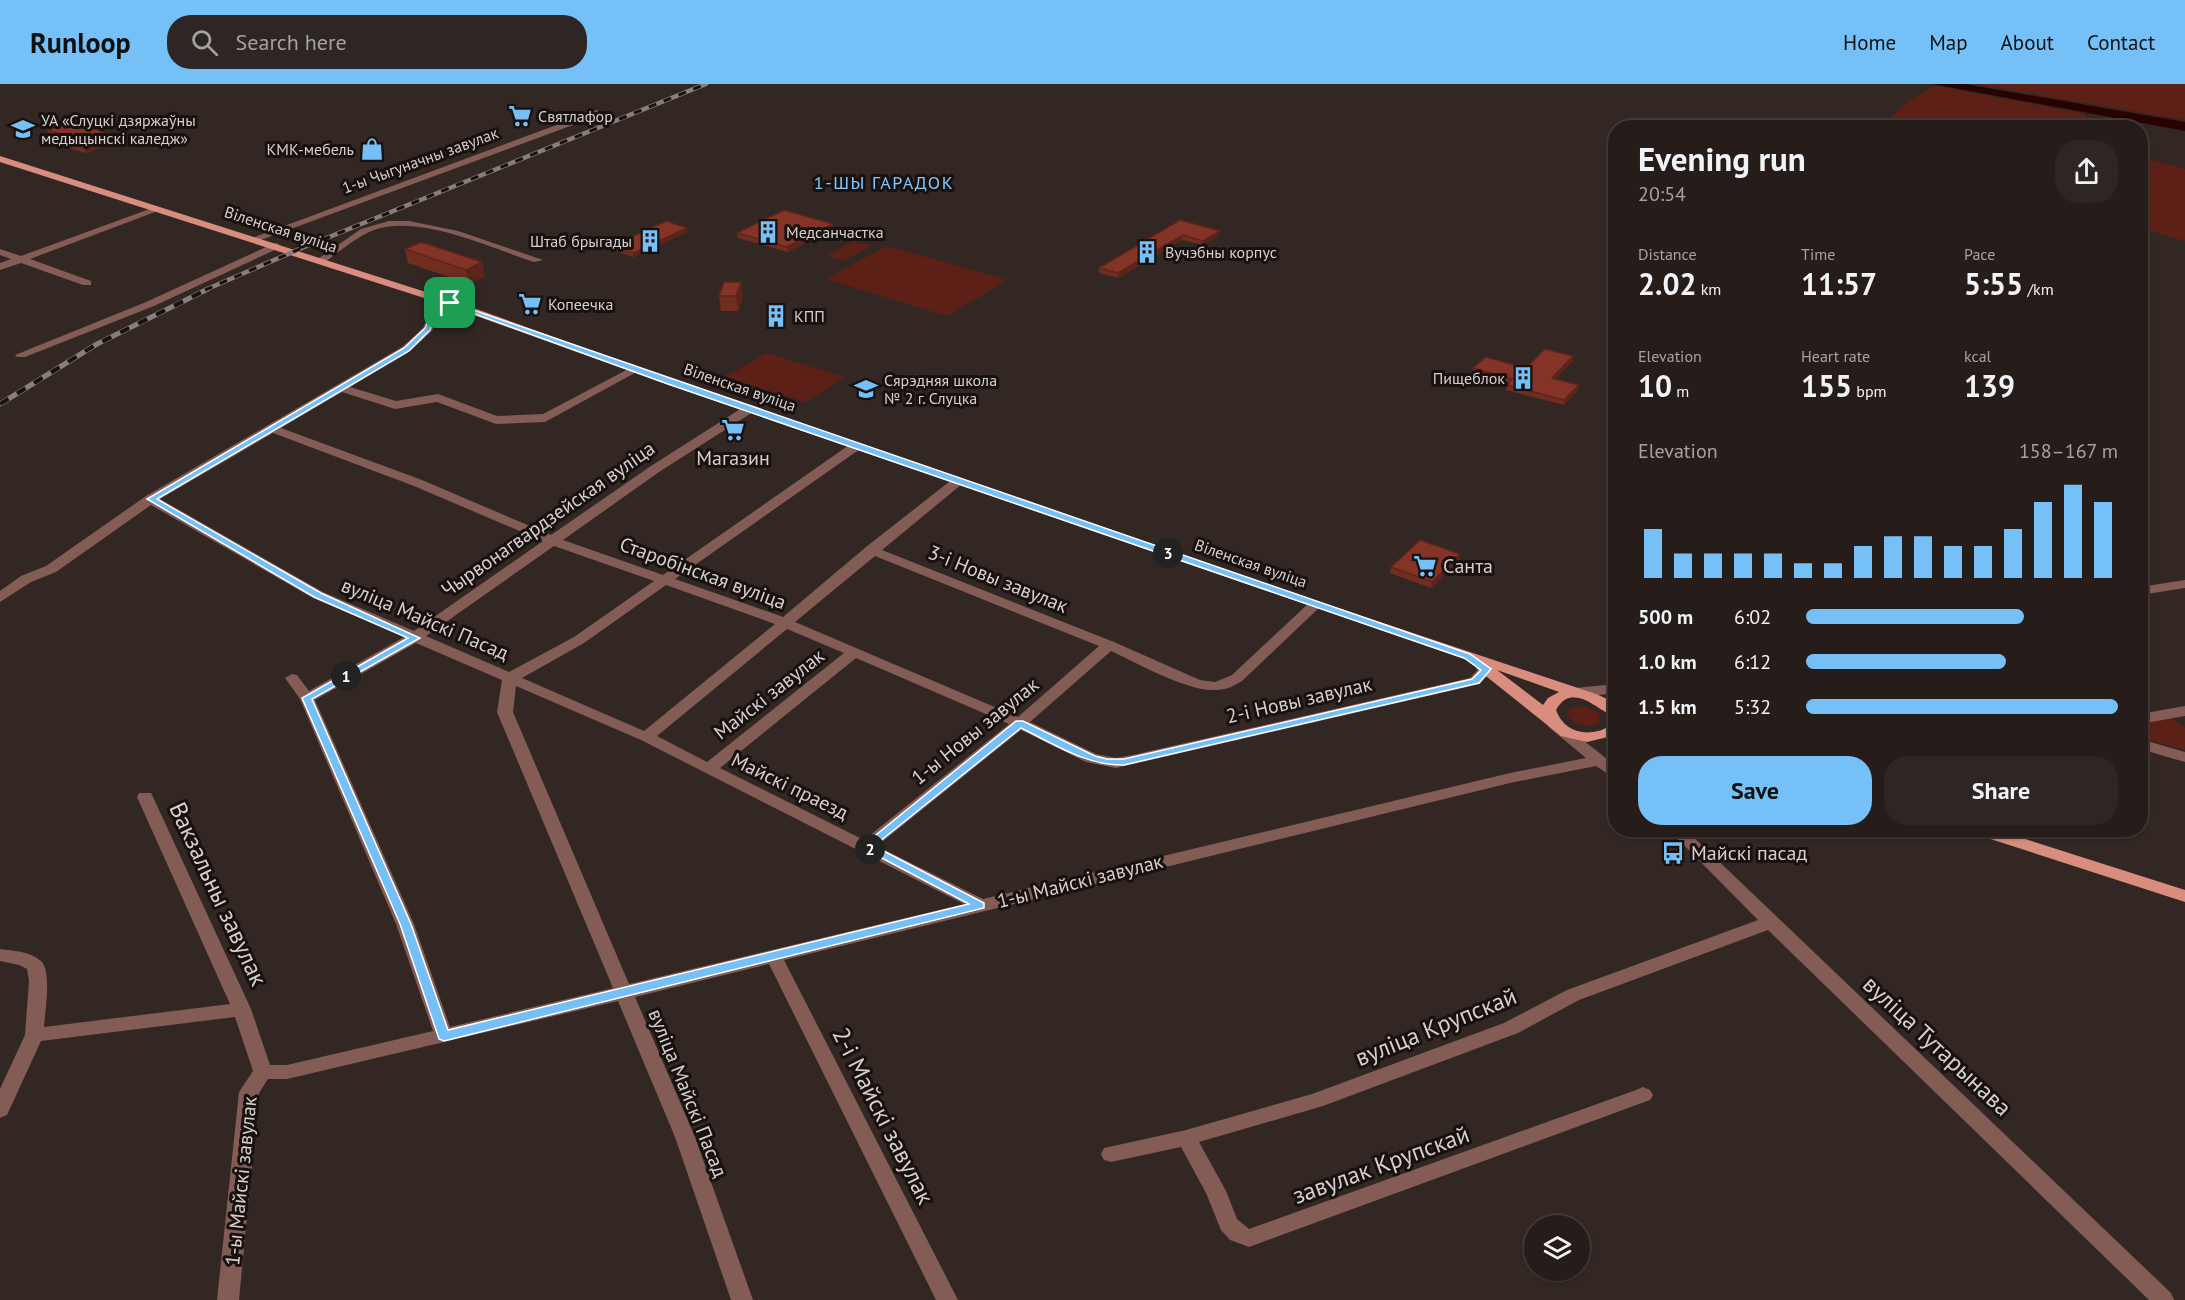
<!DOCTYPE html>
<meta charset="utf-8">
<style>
body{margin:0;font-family:"PT Sans",sans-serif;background:#2e2624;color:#f1f3f6;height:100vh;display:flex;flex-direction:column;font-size:22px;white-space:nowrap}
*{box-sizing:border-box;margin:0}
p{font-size:20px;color:#a4a2a3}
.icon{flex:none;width:33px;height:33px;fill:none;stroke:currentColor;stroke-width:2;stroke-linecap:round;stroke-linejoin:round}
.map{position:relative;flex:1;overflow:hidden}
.details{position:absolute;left:1608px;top:36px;width:540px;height:717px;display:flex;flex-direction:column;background:#261d1b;border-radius:24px;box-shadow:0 2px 4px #0004,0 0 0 2px #423b3a}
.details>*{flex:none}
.fabs{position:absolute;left:1524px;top:1131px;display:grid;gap:12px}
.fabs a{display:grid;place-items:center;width:66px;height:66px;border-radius:50%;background:#261d1b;box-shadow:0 2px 4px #0004,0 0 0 2px #423b3a;font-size:30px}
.pin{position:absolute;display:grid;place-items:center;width:51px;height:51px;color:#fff;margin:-26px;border-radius:12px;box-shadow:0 3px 9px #0006}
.km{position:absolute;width:30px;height:30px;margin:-15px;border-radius:50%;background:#222;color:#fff;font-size:16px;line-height:30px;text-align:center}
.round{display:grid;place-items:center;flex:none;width:63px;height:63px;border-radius:24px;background:#2e2624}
.overview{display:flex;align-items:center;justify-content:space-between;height:102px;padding:0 30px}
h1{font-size:33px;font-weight:800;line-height:45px}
.metrics{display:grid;grid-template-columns:repeat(3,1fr);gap:9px;height:102px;padding:6px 30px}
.metrics div{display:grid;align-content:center}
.metrics b{font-size:30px;font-weight:800}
.metrics small{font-size:16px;font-weight:400}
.metrics p{font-size:16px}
.chart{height:168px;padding:12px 30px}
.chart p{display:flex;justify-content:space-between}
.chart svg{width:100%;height:108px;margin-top:6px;stroke:#75c0f6;stroke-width:6}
.button{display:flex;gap:12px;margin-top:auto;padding:12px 30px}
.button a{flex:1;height:69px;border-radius:24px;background:#75c0f6;color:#111;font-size:24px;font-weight:800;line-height:69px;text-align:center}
.button a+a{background:#2e2624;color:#f1f3f6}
ul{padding:0 30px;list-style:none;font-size:20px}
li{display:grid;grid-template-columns:96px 72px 1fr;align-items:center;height:45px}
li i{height:15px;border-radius:8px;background:#75c0f6}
header{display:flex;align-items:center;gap:36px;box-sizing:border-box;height:84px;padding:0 30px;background:#75c0f6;color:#111}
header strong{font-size:28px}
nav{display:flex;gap:33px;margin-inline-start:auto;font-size:21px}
.search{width:420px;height:54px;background:#2e2624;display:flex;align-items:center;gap:15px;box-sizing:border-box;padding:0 21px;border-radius:24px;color:#a4a2a3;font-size:22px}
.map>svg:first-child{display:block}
</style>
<header>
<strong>Runloop</strong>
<div class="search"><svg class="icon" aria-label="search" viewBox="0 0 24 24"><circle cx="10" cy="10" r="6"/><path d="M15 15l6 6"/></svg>Search here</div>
<nav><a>Home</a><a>Map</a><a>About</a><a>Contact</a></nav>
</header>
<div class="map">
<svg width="2185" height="1216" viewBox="0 0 2185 1216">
<rect width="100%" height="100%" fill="#332724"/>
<!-- green -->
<path fill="#5d2016" d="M 1976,0 L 2185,0 L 2185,36 Z
M 1935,2 L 2076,28 L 2085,31 L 2091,39 L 2090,44 L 1880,44 L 1908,17 Z
M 2141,73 L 2185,85 L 2185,157 L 2141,144 Z
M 854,157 L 871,162 L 843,177 L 826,172 Z
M 887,162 L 1007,196 L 947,232 L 826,195 Z
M 766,269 L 845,293 L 805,318 L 725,293 Z
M 1585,622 L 1599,629 L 1600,638 C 1588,645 1574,642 1567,631 L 1570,625 Z
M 2170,633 L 2185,644 L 2185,666 L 2141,654 L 2140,639 Z"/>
<!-- water -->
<path fill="#280200" d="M 1932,0 L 1965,0 L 2185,38 L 2185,47 Z"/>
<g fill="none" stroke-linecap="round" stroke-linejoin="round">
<!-- minor -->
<path fill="#825c55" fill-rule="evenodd" d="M 597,26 L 601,29 L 600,31 L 258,157 L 249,155 Z
M 155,123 L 163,125 L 30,175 L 91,197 L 91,201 L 83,201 L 21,179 L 0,186 L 0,179 L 11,175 L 0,171 L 0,165 L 21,172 Z
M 389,137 L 409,137 L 458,147 L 543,176 L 534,178 C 491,164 419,130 374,146 C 356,153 339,168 324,179 L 315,177 L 361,145 Z
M 275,159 L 279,160 L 279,164 L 154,222 L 25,273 L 17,273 L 15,271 L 146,218 Z
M 450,216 L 454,217 L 454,221 L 440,229 L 432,247 L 410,267 L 350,303 L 396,317 L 438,310 L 497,332 L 543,330 L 632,283 L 636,282 L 642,285 L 545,338 L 496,340 L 437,318 L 395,325 L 342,308 L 281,344 L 422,396 L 551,451 L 651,382 L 745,322 L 753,322 L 753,328 L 659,388 L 563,456 L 663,491 L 852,359 L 860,359 L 862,362 L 860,365 L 675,495 L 783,533 L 866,463 L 954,394 L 958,393 L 964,397 L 962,400 L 882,466 L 1114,558 L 1200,596 L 1215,598 L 1232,591 L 1310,518 L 1320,518 L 1322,521 L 1242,597 C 1234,602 1226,606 1216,606 C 1188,608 1137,579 1111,567 L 1030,638 L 1096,670 L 1116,674 L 1137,670 L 1470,594 L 1481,582 L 1486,581 L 1493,585 L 1480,600 L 1116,684 L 1086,678 L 1021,646 L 877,762 L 983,815 L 1510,689 L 1586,674 L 1551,645 L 1548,642 L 1556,637 L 1561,639 L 1616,682 L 1616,695 L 1596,682 L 1510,699 L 784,876 L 958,1216 L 936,1216 L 769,880 L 635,913 L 695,1053 L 753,1216 L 731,1216 L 675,1053 L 618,917 L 287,995 L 268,995 L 259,1009 L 239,1216 L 217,1216 L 239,1008 L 253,987 L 235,933 L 41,957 L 7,1031 L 0,1034 L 0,1005 L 25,951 L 29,897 L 27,885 L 19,881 L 0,877 L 0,865 C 13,867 30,867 41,877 C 52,887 45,928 44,943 L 230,920 L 137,713 L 139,709 L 151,709 L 153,713 L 251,925 L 270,981 L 287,981 L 433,947 L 396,840 L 300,615 L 285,594 L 292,590 L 297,591 L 309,607 L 404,553 L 313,514 L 151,421 L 56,488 L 31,498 L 0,518 L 0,507 L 21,492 L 46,482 L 146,412 L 402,263 L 423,244 L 431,225 ZM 273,349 L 414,402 L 543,457 L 414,547 L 323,508 L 160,415 ZM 554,462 L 654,497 L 574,553 L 509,588 L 426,552 ZM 875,472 L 1099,562 L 1018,633 L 795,538 ZM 666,501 L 775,540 L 644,647 L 522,594 L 584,559 ZM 787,545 L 844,569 L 707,678 L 657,652 ZM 416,559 L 502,596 L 497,628 L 613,904 L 450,943 L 414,840 L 315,616 ZM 856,574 L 1009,640 L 864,756 L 720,684 ZM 516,602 L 641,656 L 964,820 L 629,900 L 513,628 Z
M 2185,496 L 2185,504 L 2140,511 L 2140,503 Z
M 1616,600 L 1616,609 L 1575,614 L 1567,609 L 1575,604 Z
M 2185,622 L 2185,632 L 2140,640 L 2140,630 Z
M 1611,643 L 1616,644 L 1616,663 L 1611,661 L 1603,648 Z
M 2140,655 L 2185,668 L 2185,678 L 2140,665 Z
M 1669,746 L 1686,746 L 2171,1209 L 2174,1216 L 2149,1216 L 1768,846 L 1579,916 L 1518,949 L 1323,1022 L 1199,1058 L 1226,1107 L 1237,1135 L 1249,1145 L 1636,1006 L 1643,1003 L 1650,1006 L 1653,1011 L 1650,1016 L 1249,1163 L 1230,1156 L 1221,1146 L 1206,1109 L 1181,1063 L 1111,1078 L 1104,1076 L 1101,1070 L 1104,1064 L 1186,1046 L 1312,1010 L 1504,939 L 1567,906 L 1758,836 Z"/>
<!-- major -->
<path fill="#d98d7e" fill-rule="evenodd" d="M 0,72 L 454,217 L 674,296 L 1320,518 L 1596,610 L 1616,619 L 1616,633 C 1598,628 1573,596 1556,626 C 1562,644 1580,652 1598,647 C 1605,646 1609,641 1616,639 L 1616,651 L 1587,658 L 1561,652 L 1477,585 L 1475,582 L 1476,579 L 666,300 L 446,221 L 0,78 ZM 1497,586 L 1559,608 L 1548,614 L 1543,621 Z
M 1973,746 L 1997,746 L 2185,806 L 2185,818 L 1975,750 Z"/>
<!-- rail-far1 casing -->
<g stroke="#887e7c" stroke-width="4.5">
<path id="rail-far1" d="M 205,206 L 302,164 L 706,0"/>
</g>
<!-- rail casing -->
<g stroke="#887e7c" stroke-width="5">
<path id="rail" d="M 0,320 L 97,260 L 208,205"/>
</g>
<!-- rail-far1 -->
<use href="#rail-far1" stroke="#171110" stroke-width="3" stroke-dasharray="8" stroke-linecap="butt"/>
<!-- rail -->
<use href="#rail" stroke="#171110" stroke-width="4" stroke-dasharray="10" stroke-linecap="butt"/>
</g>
<!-- wall -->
<path fill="#722d21" d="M 47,46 L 109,61 L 86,69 L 52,59 Z
M 1180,136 L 1219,151 L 1203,161 L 1182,156 L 1118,194 L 1099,189 L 1099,184 Z
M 833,145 L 788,168 L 738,154 L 737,149 Z
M 687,148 L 633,173 L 612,166 L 612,162 Z
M 405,165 L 482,178 L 485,192 L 470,200 L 408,179 Z
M 719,212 L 743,212 L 738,227 L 721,227 Z
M 1573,277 L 1555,295 L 1579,301 L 1578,306 L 1564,321 L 1506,306 L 1507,301 L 1508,299 L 1473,289 L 1473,284 L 1526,284 Z
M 1460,475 L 1431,504 L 1390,489 L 1391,483 Z"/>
<!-- shaded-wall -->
<path fill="#5c241b" d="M 105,48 L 109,61 L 86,69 L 81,56 Z
M 833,140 L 833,145 L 788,168 L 787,163 Z
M 687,144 L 687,148 L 633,173 L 633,169 Z
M 1220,147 L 1219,151 L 1203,161 L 1203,157 Z
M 1183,151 L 1182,156 L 1118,194 L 1118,189 Z
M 482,178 L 485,192 L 470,200 L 466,186 Z
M 741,198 L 743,212 L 738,227 L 736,212 Z
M 1573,272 L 1573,277 L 1551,299 L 1552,294 Z
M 1579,301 L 1578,306 L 1564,321 L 1564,316 Z
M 1460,470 L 1460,475 L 1431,504 L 1432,498 Z"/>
<!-- building -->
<path fill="#843426" stroke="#5c241b" stroke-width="1.5" d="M 71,38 L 105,48 L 81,56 L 47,46 Z
M 784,126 L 833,140 L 787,163 L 737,149 Z
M 1180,136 L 1220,147 L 1203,157 L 1183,151 L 1118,189 L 1099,184 Z
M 666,137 L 687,144 L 633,169 L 612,162 Z
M 421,158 L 482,178 L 466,186 L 405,165 Z
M 724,198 L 741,198 L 736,212 L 719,212 Z
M 1545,265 L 1573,272 L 1552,294 L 1579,301 L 1564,316 L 1507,301 L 1512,295 L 1473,284 L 1486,273 L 1526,284 Z
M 1420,456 L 1460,470 L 1432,498 L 1391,483 Z"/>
<!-- route -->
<path fill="#75c0f6" stroke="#fff" stroke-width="1.5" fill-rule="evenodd" d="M 447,217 L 1470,570 L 1491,585 L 1479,599 L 1124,681 C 1087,682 1054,660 1021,644 L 874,762 L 984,819 L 984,824 L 444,957 L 439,955 L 400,840 L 302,614 L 408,554 L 314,513 L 147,415 L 404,264 L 425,244 L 433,225 ZM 450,221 L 668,300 L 1464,574 L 1481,586 L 1472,595 L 1124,675 L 1107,675 L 1095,672 L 1023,637 L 1016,637 L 861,763 L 969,820 L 448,946 L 411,840 L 312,615 L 420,554 L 321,509 L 157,415 L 409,267 L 430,246 L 438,228 Z"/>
<!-- icons -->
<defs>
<g id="supermarket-bare" transform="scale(1.8)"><path d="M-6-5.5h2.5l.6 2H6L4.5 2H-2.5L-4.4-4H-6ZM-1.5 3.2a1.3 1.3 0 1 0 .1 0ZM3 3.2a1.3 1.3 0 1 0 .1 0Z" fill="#75c0f6" stroke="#171110" stroke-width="2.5" paint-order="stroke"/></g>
<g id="university-bare" transform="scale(1.8)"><path d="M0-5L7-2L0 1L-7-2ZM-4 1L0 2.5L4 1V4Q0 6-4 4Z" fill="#75c0f6" stroke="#171110" stroke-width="2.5" paint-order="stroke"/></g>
<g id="shop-bare" transform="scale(1.8)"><path d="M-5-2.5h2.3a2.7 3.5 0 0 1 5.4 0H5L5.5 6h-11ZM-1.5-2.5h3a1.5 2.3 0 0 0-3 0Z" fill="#75c0f6" stroke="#171110" stroke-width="2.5" paint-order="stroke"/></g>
<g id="building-bare" transform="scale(1.8)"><path d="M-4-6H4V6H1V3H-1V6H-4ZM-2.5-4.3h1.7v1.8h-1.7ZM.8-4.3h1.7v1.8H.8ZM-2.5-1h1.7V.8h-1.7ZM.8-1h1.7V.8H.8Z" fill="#75c0f6" stroke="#171110" stroke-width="2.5" paint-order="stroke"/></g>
<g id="school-bare" transform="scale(1.8)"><path d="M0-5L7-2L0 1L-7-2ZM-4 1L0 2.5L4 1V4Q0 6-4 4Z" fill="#75c0f6" stroke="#171110" stroke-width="2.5" paint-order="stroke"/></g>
<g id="bus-bare" transform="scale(1.8)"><path d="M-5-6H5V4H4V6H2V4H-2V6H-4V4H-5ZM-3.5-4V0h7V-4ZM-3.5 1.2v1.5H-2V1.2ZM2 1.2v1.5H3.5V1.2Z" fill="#75c0f6" stroke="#171110" stroke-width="2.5" paint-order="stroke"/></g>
</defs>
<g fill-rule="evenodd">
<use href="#supermarket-bare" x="520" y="32"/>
<use href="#university-bare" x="23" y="45"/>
<use href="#shop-bare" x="372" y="65"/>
<use href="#building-bare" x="768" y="148"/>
<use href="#building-bare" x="650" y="157"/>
<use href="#building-bare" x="1147" y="168"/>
<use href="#supermarket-bare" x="530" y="220"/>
<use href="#building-bare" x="776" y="232"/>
<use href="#building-bare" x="1523" y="294"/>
<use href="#school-bare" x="866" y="305"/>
<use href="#supermarket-bare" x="733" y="346"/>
<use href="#supermarket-bare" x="1425" y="482"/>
<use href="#bus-bare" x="1673" y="769"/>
</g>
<g text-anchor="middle" stroke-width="6" stroke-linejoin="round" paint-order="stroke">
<!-- far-poi labels -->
<g font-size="16" fill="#d7cfce" stroke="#171110" text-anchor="start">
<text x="538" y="38">Святлафор</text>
<text x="41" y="42">УА «Слуцкі дзяржаўны<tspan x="41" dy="18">медыцынскі каледж»</tspan></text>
<text x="354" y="71" text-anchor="end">КМК-мебель</text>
<text x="786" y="154">Медсанчастка</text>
<text x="632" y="163" text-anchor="end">Штаб брыгады</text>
<text x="1165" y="174">Вучэбны корпус</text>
<text x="548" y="226">Копеечка</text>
<text x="794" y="238">КПП</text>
<text x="1505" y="300" text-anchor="end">Пищеблок</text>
<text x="884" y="302">Сярэдняя школа<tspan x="884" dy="18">№ 2 г. Слуцка</tspan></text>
</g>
<!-- far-street labels -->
<g font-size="16" fill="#d7cfce" stroke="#171110">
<text transform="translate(420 76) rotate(-20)" y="6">1-ы Чыгуначны завулак</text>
<text transform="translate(281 145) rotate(18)" y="6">Віленская вуліца</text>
<text transform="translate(740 303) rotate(19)" y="6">Віленская вуліца</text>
<text transform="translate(1251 479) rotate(19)" y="6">Віленская вуліца</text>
</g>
<!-- far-neighbourhood labels -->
<g font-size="18" letter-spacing="1.5" fill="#84c9fc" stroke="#171110">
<text x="884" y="105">1-ШЫ ГАРАДОК</text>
</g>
<!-- poi labels -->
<g font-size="20" fill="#d7cfce" stroke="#171110" text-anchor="start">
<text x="733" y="381" text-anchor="middle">Магазин</text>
<text x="1443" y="489">Санта</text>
<text x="1691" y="776">Майскі пасад</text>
</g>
<!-- street labels -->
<g font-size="20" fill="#d7cfce" stroke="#171110">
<text transform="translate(548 435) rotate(-35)" y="7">Чырвонагвардзейская вуліца</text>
<text transform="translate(703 489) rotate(20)" y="7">Старобінская вуліца</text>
<text transform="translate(998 495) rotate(22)" y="7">3-і Новы завулак</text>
<text transform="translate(425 535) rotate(23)" y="7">вуліца Майскі Пасад</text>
<text transform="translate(769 610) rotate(-38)" y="7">Майскі завулак</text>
<text transform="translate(1299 616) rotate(-13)" y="7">2-і Новы завулак</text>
<text transform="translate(975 647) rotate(-39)" y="7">1-ы Новы завулак</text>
<text transform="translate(790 702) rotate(26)" y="7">Майскі праезд</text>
<text transform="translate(1080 797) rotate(-14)" y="7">1-ы Майскі завулак</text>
<text transform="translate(688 1009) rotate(68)" y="7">вуліца Майскі Пасад</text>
<text transform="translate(241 1097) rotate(-84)" y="7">1-ы Майскі завулак</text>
</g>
<!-- near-street labels -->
<g font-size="24" fill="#d7cfce" stroke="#171110">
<text transform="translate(218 810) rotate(65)" y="8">Вакзальны завулак</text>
<text transform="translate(1436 943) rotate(-22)" y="8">вуліца Крупскай</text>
<text transform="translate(1937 962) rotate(43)" y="8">вуліца Тутарынава</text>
<text transform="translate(883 1032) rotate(63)" y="8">2-і Майскі завулак</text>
<text transform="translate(1381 1081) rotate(-20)" y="8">завулак Крупскай</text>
</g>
</g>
</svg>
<div class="fabs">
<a><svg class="icon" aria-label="layers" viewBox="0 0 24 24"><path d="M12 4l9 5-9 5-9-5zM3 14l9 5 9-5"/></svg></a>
</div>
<div class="pin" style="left:450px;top:219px;background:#1e9e55"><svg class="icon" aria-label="arrive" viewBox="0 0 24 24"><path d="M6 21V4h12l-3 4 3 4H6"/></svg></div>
<b class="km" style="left:346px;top:592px">1</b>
<b class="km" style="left:870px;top:765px">2</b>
<b class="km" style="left:1168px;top:469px">3</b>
<section class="details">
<div class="overview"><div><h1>Evening run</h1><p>20:54</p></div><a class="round"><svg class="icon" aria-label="share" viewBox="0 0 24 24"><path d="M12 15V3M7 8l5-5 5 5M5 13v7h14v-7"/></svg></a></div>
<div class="metrics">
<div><p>Distance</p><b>2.02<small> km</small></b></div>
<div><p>Time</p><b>11:57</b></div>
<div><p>Pace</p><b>5:55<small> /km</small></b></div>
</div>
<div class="metrics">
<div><p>Elevation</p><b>10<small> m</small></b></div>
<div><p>Heart rate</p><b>155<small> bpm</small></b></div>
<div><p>kcal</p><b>139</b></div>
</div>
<div class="chart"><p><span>Elevation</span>158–167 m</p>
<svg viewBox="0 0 160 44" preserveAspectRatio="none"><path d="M5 44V24M15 44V34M25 44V34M35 44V34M45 44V34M55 44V38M65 44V38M75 44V31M85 44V27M95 44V27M105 44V31M115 44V31M125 44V24M135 44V13M145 44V6M155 44V13"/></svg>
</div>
<ul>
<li><b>500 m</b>6:02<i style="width:70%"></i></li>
<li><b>1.0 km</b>6:12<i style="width:64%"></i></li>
<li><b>1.5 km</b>5:32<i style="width:100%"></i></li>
</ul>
<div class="button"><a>Save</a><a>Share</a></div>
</section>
</div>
